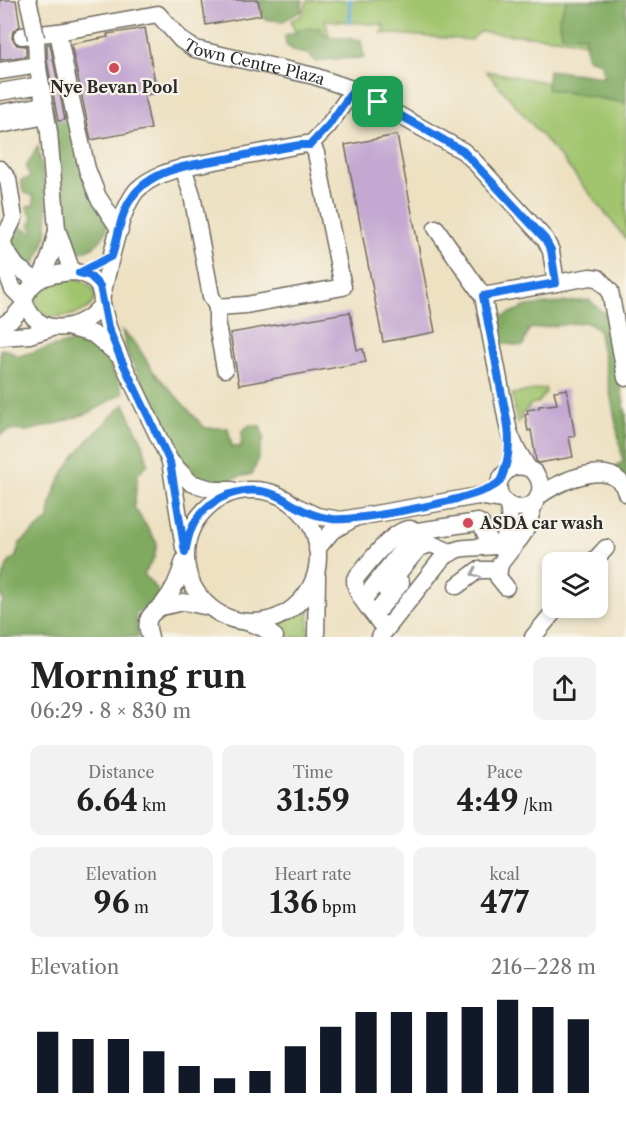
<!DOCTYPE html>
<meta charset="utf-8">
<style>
body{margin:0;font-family:"Libre Caslon Text",serif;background:#f2f2f2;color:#222;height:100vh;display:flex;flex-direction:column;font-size:22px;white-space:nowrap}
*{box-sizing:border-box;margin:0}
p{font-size:20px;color:#767676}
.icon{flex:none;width:33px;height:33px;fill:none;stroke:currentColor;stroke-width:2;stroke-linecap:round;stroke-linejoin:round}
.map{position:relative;height:637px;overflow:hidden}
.side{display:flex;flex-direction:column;background:#fff;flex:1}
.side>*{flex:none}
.fabs{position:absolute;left:542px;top:552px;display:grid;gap:12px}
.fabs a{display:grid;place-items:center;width:66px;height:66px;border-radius:12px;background:#fff;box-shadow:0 3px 9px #0003;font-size:30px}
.pin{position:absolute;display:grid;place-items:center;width:51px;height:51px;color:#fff;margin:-26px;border-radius:12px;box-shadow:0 3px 9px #0006}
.round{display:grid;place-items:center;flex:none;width:63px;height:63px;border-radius:12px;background:#f2f2f2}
.summary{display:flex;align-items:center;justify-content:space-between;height:102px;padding:0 30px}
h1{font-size:33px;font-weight:700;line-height:45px}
.figures{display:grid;grid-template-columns:repeat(3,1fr);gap:9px;height:102px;padding:6px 30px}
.figures div{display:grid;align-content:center;border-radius:12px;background:#f2f2f2;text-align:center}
.figures b{font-size:30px;font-weight:700}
.figures small{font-size:16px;font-weight:400}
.figures p{font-size:16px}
.chart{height:168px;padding:12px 30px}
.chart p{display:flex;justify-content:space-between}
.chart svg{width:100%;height:108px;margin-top:6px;stroke:#111827;stroke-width:6}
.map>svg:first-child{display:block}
</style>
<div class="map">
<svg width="626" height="637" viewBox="0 0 626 637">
<rect width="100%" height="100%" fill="#f7f3e8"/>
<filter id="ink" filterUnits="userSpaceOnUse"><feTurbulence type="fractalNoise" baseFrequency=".0167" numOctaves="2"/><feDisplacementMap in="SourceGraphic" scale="12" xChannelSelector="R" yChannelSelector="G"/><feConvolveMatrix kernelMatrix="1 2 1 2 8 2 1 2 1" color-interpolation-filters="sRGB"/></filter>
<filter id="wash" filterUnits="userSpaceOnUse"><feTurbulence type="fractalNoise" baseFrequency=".008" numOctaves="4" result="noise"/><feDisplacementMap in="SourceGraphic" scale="24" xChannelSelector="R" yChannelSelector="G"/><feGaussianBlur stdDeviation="1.35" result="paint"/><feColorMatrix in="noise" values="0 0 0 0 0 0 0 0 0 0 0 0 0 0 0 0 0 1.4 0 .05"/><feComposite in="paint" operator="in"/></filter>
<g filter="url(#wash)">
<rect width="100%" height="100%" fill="#ede1c2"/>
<!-- green -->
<path fill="#a1c56e" stroke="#66784c" stroke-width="1.5" d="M 308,0 L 626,0 L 626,52 L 566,39 L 480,32 L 471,40 L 381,33 L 384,25 L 325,20 L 329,34 L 308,41 L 295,33 L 291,20 L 300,17 Z
M 486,71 L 626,97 L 626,239 L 566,164 Z
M 78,279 C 82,281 88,284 91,287 C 109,311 56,324 40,312 L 35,301 L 37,292 L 48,282 Z
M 545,388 L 546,392 L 538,403 L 531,404 L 525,412 L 521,413 L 522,418 L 517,424 L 512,394 Z
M 309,600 L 308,637 L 287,637 L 275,624 L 294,613 Z"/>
<!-- forest -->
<path fill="#80aa61" stroke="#566a46" stroke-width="1.5" d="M 259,0 L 303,0 L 301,11 L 283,21 L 264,19 Z
M 567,0 L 626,0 L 626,103 L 547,89 L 549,70 L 604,77 L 601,62 L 587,58 L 585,36 L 562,35 L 559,17 Z
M 320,28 L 326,36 L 361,40 L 364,58 L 332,59 L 316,62 L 309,54 L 296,52 L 286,45 L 285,35 L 295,33 L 299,29 Z
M 69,119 C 75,135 108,213 107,224 C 106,239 94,249 80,252 L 74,247 L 68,231 L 63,228 L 62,213 L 66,212 L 64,199 L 58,193 L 58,174 L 62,171 L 60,164 L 56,159 L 60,151 L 58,146 L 51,141 L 53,120 Z
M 38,146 C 44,184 58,231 34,264 L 27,264 L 20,257 L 16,247 L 10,245 L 17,227 L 28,230 L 31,233 L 34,231 L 30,225 L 33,216 L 28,211 L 27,206 L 34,205 L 33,196 L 23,192 L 21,180 L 30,178 L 26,167 Z
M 589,300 L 605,314 L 611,339 L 626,415 L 626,484 L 617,474 L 616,466 L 623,461 L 598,328 L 585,322 L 529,329 L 523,346 L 499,343 L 499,318 L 527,306 Z
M 122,330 L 136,344 L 153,371 L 205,428 L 228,428 L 232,446 L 241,447 L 242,431 L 250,425 L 260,426 L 264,438 C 258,451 259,462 252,474 L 219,481 L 206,481 L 193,471 L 183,460 L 175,456 L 165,437 L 166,427 L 127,353 Z
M 79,340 C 105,348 113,370 123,393 L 91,412 L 62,422 L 28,431 L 9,430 L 0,435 L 0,349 L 11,351 L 18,356 Z
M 124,404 L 143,444 L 148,464 L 138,473 L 134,507 L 157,543 L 154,558 L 144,574 L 162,596 L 135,615 L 139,637 L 0,637 L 0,605 L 3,603 L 0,588 L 7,565 L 16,556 L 20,543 L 49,519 C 51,470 93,436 124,404 Z"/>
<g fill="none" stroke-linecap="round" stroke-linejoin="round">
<!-- stream -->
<path stroke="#5daad6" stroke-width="4" d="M 350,23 L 350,0"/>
</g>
<g id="blocks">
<!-- building -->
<path fill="#c4a8d2" d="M 0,0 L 16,0 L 20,26 L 13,31 L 12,38 L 17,45 L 26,46 L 26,56 L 0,60 Z
M 202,0 L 258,0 L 261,15 L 206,25 Z
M 145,28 L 157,93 L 144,95 L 151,129 L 91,140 L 71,44 L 108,37 L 107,34 Z
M 47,44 L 50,44 L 65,120 L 58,121 L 47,61 Z
M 397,135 L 435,332 L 383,342 L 345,145 Z
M 350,312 L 357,350 L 363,349 L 366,362 L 239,385 L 230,333 Z
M 567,389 L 575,436 L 569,437 L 573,457 L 539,463 L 536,461 L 531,430 L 528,431 L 525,415 L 528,414 L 527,410 L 539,408 L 539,406 L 557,404 L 554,391 Z"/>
</g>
</g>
<g filter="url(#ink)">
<use href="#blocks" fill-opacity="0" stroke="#6f6b60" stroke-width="1.5"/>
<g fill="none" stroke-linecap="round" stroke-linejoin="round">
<!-- minor casing -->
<g stroke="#6f6b60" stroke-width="19">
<g id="minor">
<path d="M 28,0 L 32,17"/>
<path d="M 58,32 L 71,98 L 87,169 L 98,197 L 120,230"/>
<path id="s1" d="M 22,36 L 58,32 L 158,14 L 181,40 L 195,49 L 314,76 L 352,89 L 463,151 L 472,159 L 545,239 L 551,251 L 556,283"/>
<path d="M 36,38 L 37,62 L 49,132 L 57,229 L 72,272"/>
<path d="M 0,71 L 38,65"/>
<path d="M 0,92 L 41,85"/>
<path d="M 0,113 L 44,105"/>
<path d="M 0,125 L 46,116"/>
<path d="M 310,145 L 328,126 L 354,89"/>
<path d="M 0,169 L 8,179 L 14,218 L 3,240 L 7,274 L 13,289 L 24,300"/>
<path d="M 436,228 L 483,296 L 509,432 L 515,446 L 528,468"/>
<path d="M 6,251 L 17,267 L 37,281"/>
<path d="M 72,272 C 92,273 102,284 102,304 C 83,332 36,340 24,300 C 31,277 50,274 72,272 Z"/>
<path d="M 41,278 L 50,257 L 57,231"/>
<path d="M 102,295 C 109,268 120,207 138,189 C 152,176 170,171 189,166 L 306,144 L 313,147 L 316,153 L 343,287 L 246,305 L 217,307 L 211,296 L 192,195 L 183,167"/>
<path d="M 483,296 L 590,277 L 598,278 L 610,291 L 626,378"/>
<path d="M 102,304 L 108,327 L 120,357 L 170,461 L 191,483 L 215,490 L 232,490"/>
<path d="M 217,307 L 217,325 L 225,369"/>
<path d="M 0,327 L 13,318 L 25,304"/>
<path d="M 67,327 L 93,334 L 117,354"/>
<path d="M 0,337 L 30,335 L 52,328"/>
<path d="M 170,461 L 184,548"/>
<circle cx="252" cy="556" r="66"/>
<path d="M 539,496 C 559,481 616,455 626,493"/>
<path d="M 298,507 L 317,516 L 341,520 L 478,496 L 503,500"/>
<path d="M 411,532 L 478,522 L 481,524 L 491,546"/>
<path d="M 498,545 C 510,533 511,521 508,505"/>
<path d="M 317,549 L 332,531 L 353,519"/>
<path d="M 593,562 L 606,548"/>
<path d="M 457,586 L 478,570 L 498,570"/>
<path d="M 506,587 L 498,577 L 500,564 L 517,542"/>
<path d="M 385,589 L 419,548 L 431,544"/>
<path d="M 363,600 L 410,539 L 424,537"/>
<path d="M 161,607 L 184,602 L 209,607"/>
<path d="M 375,614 L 401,583"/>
<path d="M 247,622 L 263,628 L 275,637"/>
<path d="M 385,630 C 376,616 354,595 355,579 C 366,566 394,528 410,529 C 419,530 423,538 430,543 C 436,547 444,548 451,553"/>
<path d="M 150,637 C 148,630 146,624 149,618 C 152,612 159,609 163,604 C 174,591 180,576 184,560"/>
<path d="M 316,637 L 317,576"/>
<path d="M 380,637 L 440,561 C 446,556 451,551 459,549 C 472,546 510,548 518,541 C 526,533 530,518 533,507 C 535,502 539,497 540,491 C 542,480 535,469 524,467 C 518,466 511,467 507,471 C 485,489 510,521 535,502"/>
<path d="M 533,637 L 557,608"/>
</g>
</g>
<!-- minor -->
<use href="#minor" stroke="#fff" stroke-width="16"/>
<!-- minor-bridge casing -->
<g stroke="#6f6b60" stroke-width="19" stroke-linecap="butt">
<path id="minor-bridge" d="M 32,17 L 36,38"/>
</g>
<!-- minor-bridge -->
<use href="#minor-bridge" stroke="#fff" stroke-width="16"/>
</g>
<!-- one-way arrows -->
<defs><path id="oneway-chevron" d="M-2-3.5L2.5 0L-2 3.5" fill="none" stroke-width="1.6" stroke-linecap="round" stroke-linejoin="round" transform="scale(1.5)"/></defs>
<use stroke="#a0a0a0" href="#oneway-chevron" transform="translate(475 573) rotate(156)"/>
</g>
<g fill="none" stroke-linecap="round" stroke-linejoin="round" filter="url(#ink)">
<!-- route casing -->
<g stroke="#fff" stroke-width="12">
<path id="route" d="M 354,89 L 463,151 L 545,239 L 551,250 L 556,283 L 483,296 C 488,324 494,352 499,380 C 504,407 513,434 507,461 C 505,467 503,478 499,482 C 485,498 355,522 332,519 C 319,517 305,512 294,505 C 288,502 284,498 278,496 C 246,482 205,496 191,530 C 188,536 187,545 185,552 L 170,462 L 120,357 L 108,327 L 100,286 L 90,276 L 79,273 L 112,256 C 118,238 120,215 131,199 C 151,167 197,164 231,158 C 254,153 277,149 300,145 L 310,145 L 328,126 Z"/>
</g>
<!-- route -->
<use href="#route" stroke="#1a73e8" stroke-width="8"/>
</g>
<!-- markers -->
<g fill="#d1495b" stroke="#f7f3e8" stroke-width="2">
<circle cx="114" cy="68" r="6"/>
<circle cx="468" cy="523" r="6"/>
</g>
<g text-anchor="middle" stroke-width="4.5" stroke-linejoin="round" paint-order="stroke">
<!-- street labels -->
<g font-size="16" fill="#2b2b2b" stroke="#f7f3e8">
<text dy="6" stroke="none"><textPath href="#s1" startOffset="250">Town Centre Plaza</textPath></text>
</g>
<!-- poi labels -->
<g font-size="16" font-weight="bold" fill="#2b2b2b" stroke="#f7f3e8">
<text x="114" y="93">Nye Bevan Pool</text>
<text x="480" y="529" text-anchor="start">ASDA car wash</text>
</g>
</g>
</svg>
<div class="fabs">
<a><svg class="icon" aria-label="layers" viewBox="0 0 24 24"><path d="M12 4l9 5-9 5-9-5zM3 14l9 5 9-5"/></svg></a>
</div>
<div class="pin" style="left:378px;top:102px;background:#1e9e55"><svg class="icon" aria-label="arrive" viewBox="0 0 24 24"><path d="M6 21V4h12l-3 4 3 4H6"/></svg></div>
</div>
<section class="side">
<div class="summary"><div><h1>Morning run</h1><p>06:29 · 8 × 830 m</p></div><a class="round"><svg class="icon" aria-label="share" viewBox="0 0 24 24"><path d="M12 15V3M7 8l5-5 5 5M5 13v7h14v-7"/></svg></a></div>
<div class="figures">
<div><p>Distance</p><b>6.64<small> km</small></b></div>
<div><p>Time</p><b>31:59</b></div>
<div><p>Pace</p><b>4:49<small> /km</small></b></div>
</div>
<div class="figures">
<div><p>Elevation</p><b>96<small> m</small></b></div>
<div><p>Heart rate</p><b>136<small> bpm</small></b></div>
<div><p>kcal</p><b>477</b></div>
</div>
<div class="chart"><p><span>Elevation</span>216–228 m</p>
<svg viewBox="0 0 160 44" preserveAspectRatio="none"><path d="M5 44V19M15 44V22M25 44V22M35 44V27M45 44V33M55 44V38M65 44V35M75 44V25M85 44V17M95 44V11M105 44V11M115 44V11M125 44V9M135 44V6M145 44V9M155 44V14"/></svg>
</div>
</section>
